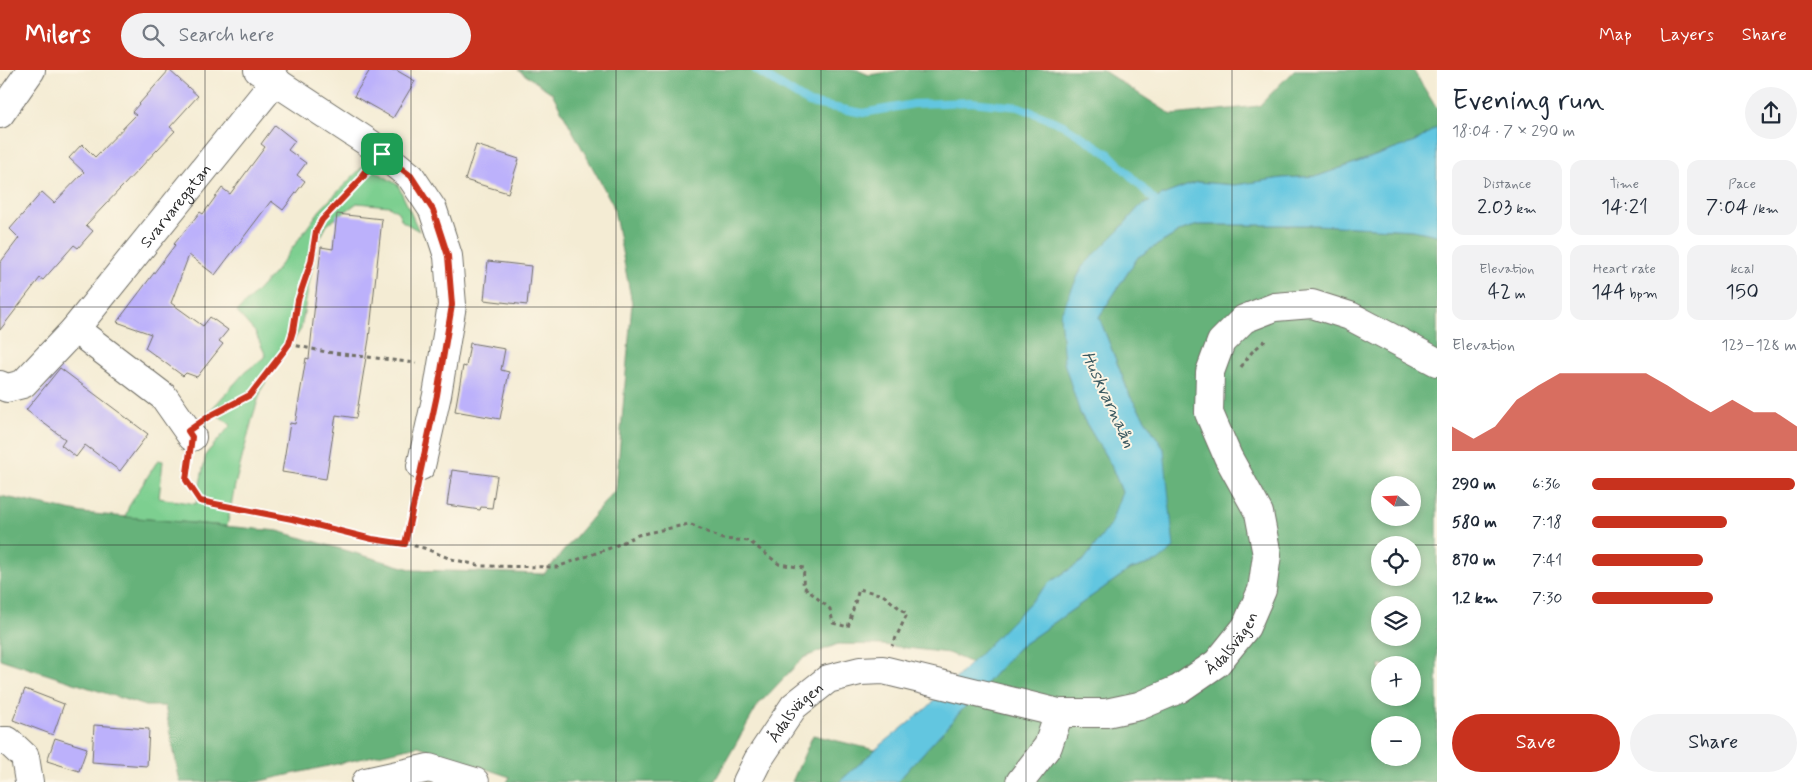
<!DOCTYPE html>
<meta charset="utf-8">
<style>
body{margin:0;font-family:Mynerve,sans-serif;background:#f2f2f3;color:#1f2937;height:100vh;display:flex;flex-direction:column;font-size:19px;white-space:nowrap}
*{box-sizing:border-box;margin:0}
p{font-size:16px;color:#747a83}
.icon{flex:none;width:28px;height:28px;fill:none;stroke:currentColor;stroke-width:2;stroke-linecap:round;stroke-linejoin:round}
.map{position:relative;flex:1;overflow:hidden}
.details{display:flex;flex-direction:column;background:#fff;width:375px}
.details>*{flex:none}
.needle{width:32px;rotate:289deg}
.tools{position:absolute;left:1371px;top:406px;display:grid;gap:10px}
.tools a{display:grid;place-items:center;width:50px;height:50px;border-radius:50%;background:#fff;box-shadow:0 2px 8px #0003;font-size:25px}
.pin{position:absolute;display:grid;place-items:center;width:42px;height:42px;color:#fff;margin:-21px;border-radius:10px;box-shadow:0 2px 8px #0006}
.round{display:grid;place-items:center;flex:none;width:52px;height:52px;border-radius:26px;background:#f2f2f3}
.headline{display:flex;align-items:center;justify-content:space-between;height:85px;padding:0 15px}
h1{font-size:28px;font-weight:600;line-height:38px}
.metrics{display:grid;grid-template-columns:repeat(3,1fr);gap:8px;height:85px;padding:5px 15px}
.metrics div{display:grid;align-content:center;border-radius:12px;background:#f2f2f3;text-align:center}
.metrics b{font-size:21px;font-weight:600}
.metrics small{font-size:14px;font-weight:400}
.metrics p{font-size:14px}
.chart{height:140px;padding:10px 15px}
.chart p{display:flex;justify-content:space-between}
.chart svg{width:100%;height:90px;margin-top:5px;fill:#c8321e;opacity:.7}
.button{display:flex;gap:10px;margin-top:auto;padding:10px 15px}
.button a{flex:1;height:58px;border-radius:30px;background:#c8321e;color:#fff;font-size:20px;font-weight:600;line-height:58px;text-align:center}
.button a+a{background:#f2f2f3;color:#1f2937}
ul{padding:0 15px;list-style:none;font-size:16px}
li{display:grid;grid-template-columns:80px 60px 1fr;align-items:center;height:38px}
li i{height:12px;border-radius:6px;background:#c8321e}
header{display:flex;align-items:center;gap:30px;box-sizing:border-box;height:70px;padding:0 25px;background:#c8321e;color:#fff}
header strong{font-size:24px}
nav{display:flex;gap:28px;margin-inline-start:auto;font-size:18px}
.search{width:350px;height:45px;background:#f2f2f3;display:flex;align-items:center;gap:12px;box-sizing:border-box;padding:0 18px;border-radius:28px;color:#747a83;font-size:19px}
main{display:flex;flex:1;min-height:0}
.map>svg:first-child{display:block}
</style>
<header>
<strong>Milers</strong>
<div class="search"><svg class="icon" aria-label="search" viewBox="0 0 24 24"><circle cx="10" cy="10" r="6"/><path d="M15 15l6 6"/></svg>Search here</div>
<nav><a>Map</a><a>Layers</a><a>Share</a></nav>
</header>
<main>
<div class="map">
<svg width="1437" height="712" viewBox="0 0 1437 712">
<rect width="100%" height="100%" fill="#fcf5e5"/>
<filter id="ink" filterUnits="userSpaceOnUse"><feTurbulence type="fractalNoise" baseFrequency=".02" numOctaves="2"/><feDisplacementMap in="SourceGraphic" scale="10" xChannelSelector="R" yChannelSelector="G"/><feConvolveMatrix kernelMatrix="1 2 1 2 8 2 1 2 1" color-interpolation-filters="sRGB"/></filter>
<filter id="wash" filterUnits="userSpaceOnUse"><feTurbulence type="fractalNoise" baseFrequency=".0096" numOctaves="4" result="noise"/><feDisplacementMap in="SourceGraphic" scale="20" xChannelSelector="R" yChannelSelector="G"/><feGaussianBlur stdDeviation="1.12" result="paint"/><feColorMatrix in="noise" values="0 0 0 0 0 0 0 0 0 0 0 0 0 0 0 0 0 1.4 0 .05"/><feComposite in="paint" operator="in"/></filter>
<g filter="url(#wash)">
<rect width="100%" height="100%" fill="#f4ecd4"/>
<!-- green -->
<path fill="#7dcf90" stroke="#547d5e" d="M 364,95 L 372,102 L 374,100 L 398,115 L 419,161 L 402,151 L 398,142 L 389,136 L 357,133 L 327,155 L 319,170 L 317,170 L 301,259 L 262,318 L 253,346 L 235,415 L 227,456 L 125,447 L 129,436 L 158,390 L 163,391 L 159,428 L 196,434 L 206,384 L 231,355 L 215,343 L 209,342 L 245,302 L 266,286 L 255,262 L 237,242 L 275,202 L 320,140 Z"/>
<!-- forest -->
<path fill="#66b27a" stroke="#486e52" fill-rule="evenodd" d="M 518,0 L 857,0 L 869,5 L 903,0 L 1102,0 L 1172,45 L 1259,36 L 1294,0 L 1413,0 L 1437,39 L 1437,57 L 1415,72 L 1318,106 L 1282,108 L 1235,115 L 1197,112 L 1165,124 L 1139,137 L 1119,160 L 1082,198 L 1080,343 L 1111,395 L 1122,422 L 1110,456 L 1084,490 L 1050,512 L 972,593 L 948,583 L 883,575 L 838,574 L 803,588 L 758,635 L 714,712 L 507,712 L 510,707 L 418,676 L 256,712 L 180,712 L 165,636 L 145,636 L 0,589 L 0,426 L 83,443 L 278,461 L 414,500 L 544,504 L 616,419 L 632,233 L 613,135 L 552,23 Z
M 1198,155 L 1317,155 L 1413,160 L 1437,165 L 1437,712 L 897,712 L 1018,578 L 1129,500 L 1158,491 L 1164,379 L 1130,326 L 1099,247 L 1138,187 L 1182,160 ZM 1380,415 L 1412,415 L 1412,448 L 1380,448 ZM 1380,475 L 1412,475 L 1412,508 L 1380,508 ZM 1380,535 L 1412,535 L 1412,568 L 1380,568 ZM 1380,595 L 1412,595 L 1412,628 L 1380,628 ZM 1380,655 L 1412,655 L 1412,688 L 1380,688 Z
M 813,665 L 875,680 L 839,712 L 792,712 Z"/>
<!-- water -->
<path fill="#62c6e0" stroke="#467886" d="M 1437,57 L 1437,165 L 1413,160 L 1317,155 L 1198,155 L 1182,160 L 1138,187 L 1099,247 L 1130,326 L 1164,379 L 1174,478 L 1158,491 L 1129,500 L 1018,578 L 897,712 L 839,712 L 875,680 L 927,638 L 1050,512 L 1084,490 L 1110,455 L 1122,422 L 1111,395 L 1080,343 L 1064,293 L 1060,245 L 1082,197 L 1119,160 L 1139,137 L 1165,124 L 1197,112 L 1235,115 L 1282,108 L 1318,106 L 1415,72 Z"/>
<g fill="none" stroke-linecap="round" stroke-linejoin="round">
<!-- stream -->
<path stroke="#62c6e0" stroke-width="8" d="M 756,0 L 809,33 L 863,43 L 914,34 L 971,32 L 1019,37 L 1063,55 L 1109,84 L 1161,137"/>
</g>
<g id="blocks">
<!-- building -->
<path fill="#bcb1fb" d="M 169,0 L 198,26 L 170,57 L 175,61 L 86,155 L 93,161 L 78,178 L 74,175 L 43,210 L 40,208 L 0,260 L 0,193 L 19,168 L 10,159 L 42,122 L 54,133 L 84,102 L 69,88 L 82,74 L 95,87 L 136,45 L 132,42 Z
M 370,0 L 396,0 L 415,11 L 393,48 L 354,26 Z
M 275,55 L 295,71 L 288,80 L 306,93 L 297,105 L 305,111 L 283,140 L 271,131 L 215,205 L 189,185 L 171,233 L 203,256 L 210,247 L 228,260 L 219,271 L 223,274 L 197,307 L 186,303 L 183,306 L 145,278 L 151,264 L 117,252 L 175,175 L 174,174 L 200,142 L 203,144 L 222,118 L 230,124 L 265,77 L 261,74 Z
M 476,75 L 519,89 L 508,123 L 465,110 Z
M 337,144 L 382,149 L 369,269 L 356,348 L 336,345 L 326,409 L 282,402 L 290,353 L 295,354 L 306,288 L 309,289 L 321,177 L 333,179 Z
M 488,191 L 531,196 L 527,235 L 484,230 Z
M 470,273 L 505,279 L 501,300 L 509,302 L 500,349 L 455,341 L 463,296 L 466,297 Z
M 60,298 L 148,364 L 120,401 L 85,375 L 76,387 L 61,375 L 65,369 L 26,340 Z
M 452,400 L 497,406 L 492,438 L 481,437 L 480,440 L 447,435 Z
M 25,619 L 64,634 L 53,665 L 13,650 Z
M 94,655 L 149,659 L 147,696 L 92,692 Z
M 55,668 L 87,678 L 79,701 L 47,691 Z"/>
</g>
</g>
<g filter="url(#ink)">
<use href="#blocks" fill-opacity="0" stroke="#716f66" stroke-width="1"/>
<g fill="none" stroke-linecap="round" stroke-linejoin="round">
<!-- minor casing -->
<g stroke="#716f66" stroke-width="30">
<g id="minor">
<path d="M 258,0 L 369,73 L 411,107 L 433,140 L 448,186 L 452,235 L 437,325 L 421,396"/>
<path d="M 0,44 L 31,0"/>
<path d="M 0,315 L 7,318 L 23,314 L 75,259"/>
<path id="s1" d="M 192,367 L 164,327 L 75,259 L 276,10"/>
<path d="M 0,671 L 8,671 L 25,687 L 29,712"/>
<path d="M 366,712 L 429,698 L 475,712"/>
<path d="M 1020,712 L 1048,676 L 1059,643"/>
</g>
</g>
<!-- major casing -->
<g stroke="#716f66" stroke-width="30">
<g id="major">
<path id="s2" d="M 747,712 L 758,690 L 794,636 L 828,609 L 860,601 L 883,600 L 1059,643 L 1106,643 L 1139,636 L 1179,619 L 1217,593 L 1246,557 L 1262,520 L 1267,485 L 1259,443 L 1228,387 L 1209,343 L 1210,302 L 1221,272 L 1244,249 L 1275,237 L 1312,234 L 1350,246 L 1437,292"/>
</g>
</g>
<!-- path -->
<path stroke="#716f66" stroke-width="3" stroke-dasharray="4 4" stroke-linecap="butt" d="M 289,274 L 326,282 L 416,293
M 1241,297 L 1252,282 L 1267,269
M 209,346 L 250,325 L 257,318 L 289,274 L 293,261 L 298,230 L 311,192 L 317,161 L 322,150 L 331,140 L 364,106 L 362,105 L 364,102
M 189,392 L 186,410 L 200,431 L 292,449 L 372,469 L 405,474
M 416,420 L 405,474 L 424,478 L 451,489 L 482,496 L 557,497 L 613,477 L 638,465 L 689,454 L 723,469 L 749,471 L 779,494 L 804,498 L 803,516 L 830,539 L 833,553 L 848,557 L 859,519 L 883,525 L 907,544 L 892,576"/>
<!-- minor -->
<use href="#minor" stroke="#fff" stroke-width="28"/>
<!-- major -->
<use href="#major" stroke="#fff" stroke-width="28"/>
</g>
</g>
<g fill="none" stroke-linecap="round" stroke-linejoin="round" filter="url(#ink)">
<!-- route casing -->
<g stroke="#fff" stroke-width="10">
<path id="route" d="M 382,84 L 411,106 L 433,140 L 448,186 L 452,235 L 437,325 L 405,474 L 372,469 L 292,449 L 200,431 L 186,410 L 192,367 L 188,361 L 208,347 L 250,325 L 284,281 L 289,274 L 293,261 L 298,230 L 311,192 L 316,161 L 322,150 L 364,106 L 362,105 L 365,101 L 367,102 Z"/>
</g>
<!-- route -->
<use href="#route" stroke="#c8321e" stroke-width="6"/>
</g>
<!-- grid -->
<path fill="none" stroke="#2b2b2b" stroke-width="1" stroke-opacity="0.55" d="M 205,0 L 205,712M 411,0 L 411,712M 616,0 L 616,712M 821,0 L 821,712M 1026,0 L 1026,712M 1232,0 L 1232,712M 0,237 L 1437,237M 0,475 L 1437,475"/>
<g text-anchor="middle" stroke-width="4" stroke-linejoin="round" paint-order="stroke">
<!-- street labels -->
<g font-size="16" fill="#2b2b2b" stroke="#fcf5e5">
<text dy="6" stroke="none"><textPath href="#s1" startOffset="320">Svarvaregatan</textPath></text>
<text dy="6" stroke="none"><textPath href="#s2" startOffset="565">Ådalsvägen</textPath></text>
<text dy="6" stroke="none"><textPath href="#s2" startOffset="86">Ådalsvägen</textPath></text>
</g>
<!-- water labels -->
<g font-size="18" font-style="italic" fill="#3c5a61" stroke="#fcf5e5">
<text transform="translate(1109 329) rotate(65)" y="6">Huskvarnaån</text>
</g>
</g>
</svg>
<div class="tools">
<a><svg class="needle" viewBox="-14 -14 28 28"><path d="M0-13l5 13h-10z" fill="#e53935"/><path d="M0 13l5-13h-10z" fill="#747a83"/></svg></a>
<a><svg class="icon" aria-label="locate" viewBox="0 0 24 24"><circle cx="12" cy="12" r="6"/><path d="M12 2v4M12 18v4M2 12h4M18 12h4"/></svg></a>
<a><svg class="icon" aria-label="layers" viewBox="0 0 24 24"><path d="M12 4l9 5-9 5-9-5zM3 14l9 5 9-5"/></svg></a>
<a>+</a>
<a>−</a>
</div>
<div class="pin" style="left:382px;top:84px;background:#1e9e55"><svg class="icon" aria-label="arrive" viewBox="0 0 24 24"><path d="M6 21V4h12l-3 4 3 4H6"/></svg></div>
</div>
<section class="details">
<div class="headline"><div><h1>Evening run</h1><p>18:04 · 7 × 290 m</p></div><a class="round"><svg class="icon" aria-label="share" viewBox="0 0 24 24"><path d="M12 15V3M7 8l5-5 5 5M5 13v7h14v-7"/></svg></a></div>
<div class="metrics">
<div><p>Distance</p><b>2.03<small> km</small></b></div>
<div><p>Time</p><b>14:21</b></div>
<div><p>Pace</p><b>7:04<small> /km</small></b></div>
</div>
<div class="metrics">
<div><p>Elevation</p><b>42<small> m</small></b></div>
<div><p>Heart rate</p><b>144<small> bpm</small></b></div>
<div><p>kcal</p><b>150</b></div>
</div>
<div class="chart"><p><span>Elevation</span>123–128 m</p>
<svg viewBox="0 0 160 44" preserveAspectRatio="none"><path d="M0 44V32L10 38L20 32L30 19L40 12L50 6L60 6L70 6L80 6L90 6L100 12L110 19L120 25L130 19L140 25L150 25L160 32V44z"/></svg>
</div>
<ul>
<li><b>290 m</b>6:36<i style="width:99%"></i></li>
<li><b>580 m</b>7:18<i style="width:66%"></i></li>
<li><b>870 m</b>7:41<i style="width:54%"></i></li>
<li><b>1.2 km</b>7:30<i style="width:59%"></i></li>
</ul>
<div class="button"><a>Save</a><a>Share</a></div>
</section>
</main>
